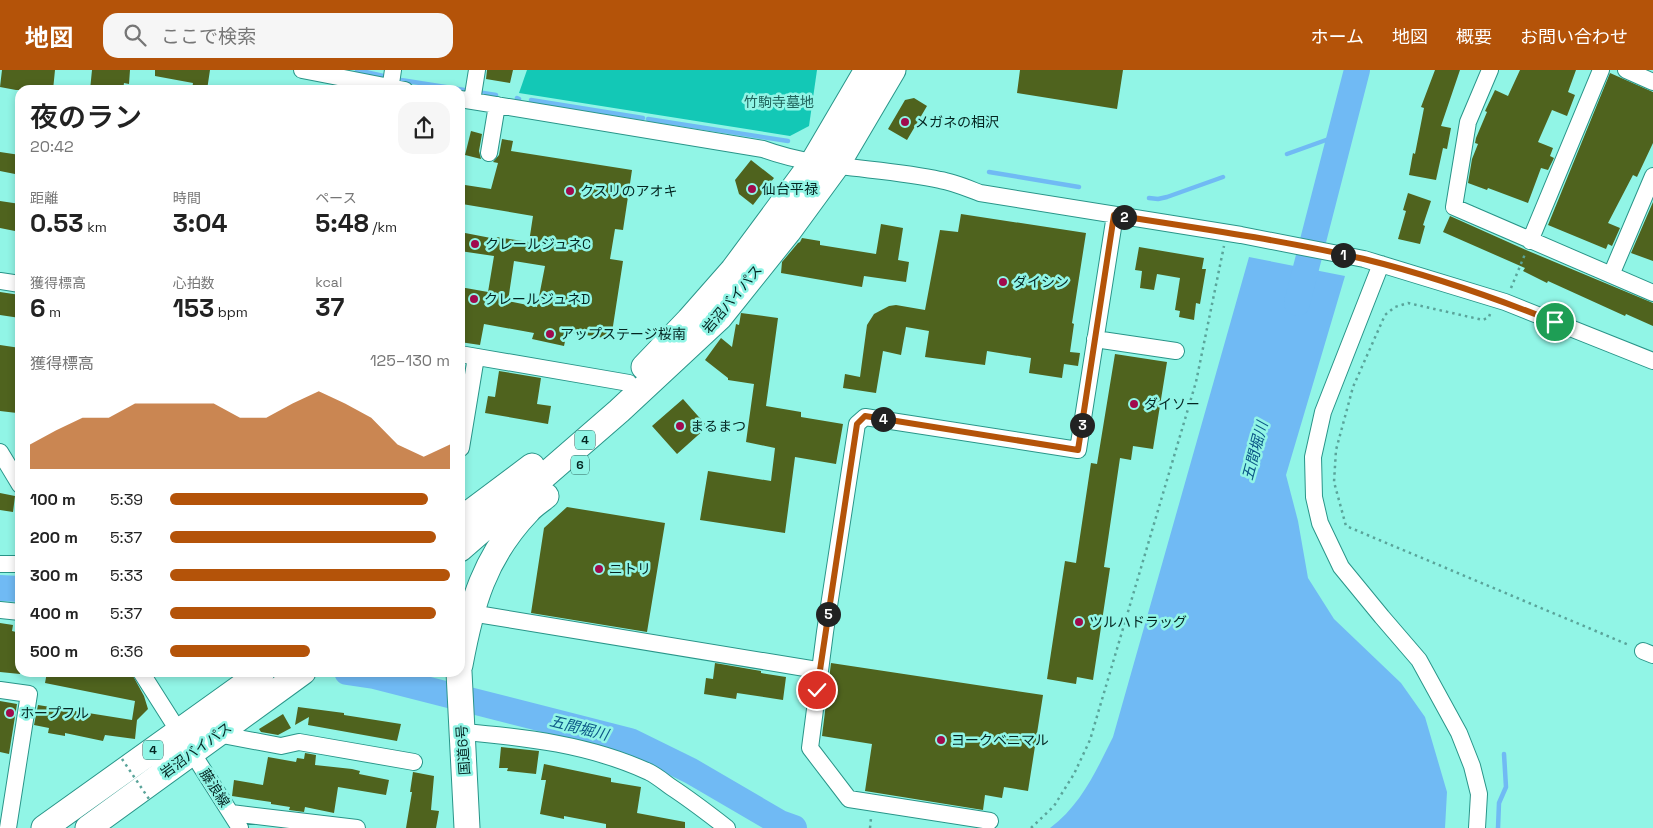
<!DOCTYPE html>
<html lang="ja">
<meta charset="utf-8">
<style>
body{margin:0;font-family:"Space Grotesk","Noto Sans JP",sans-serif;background:#f6f6f6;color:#222;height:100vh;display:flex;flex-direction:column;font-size:19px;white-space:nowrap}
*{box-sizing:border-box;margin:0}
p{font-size:16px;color:#767676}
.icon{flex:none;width:28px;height:28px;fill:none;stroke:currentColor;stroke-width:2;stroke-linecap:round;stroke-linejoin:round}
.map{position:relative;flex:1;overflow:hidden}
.side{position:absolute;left:15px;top:15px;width:450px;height:592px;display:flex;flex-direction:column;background:#fff;border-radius:15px;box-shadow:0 2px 8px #0003}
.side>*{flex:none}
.pin{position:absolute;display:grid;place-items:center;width:42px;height:42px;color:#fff;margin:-21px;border:2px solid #fff;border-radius:50%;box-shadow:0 1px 5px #0007}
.km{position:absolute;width:25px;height:25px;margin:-12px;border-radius:50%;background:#222;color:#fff;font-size:14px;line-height:25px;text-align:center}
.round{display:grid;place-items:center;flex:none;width:52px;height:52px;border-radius:15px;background:#f6f6f6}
.headline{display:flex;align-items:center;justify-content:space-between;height:85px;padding:0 15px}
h1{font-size:28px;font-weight:600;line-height:38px}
.stats{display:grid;grid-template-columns:repeat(3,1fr);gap:8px;height:85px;padding:5px 15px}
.stats div{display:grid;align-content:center}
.stats b{font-size:25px;font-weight:600}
.stats small{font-size:14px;font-weight:400}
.stats p{font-size:14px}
.chart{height:140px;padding:10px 15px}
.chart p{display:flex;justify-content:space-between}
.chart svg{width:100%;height:90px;margin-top:5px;fill:#b45309;opacity:.7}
ul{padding:0 15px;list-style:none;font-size:16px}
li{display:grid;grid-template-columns:80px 60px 1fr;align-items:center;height:38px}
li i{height:12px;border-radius:6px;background:#b45309}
header{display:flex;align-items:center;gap:30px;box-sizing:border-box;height:70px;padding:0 25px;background:#b45309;color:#fff}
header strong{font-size:24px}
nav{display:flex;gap:28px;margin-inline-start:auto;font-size:18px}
.search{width:350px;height:45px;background:#f6f6f6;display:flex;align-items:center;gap:12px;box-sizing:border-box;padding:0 18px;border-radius:15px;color:#767676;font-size:19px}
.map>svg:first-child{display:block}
</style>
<header>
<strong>地図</strong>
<div class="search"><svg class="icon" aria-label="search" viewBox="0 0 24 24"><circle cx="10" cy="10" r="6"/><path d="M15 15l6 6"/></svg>ここで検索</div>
<nav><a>ホーム</a><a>地図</a><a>概要</a><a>お問い合わせ</a></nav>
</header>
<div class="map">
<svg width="1653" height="758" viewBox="0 0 1653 758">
<rect width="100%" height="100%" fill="#91f5e6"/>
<!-- green -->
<path fill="#13c8b6" d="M 527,0 L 817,0 L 809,56 L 790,66 L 519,23 Z"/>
<!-- water -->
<path fill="#70baf4" d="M 1249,187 L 1345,206 L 1286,405 L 1298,451 L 1308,508 L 1334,549 L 1401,613 L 1425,647 L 1447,722 L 1445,758 L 1050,758 C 1081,735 1096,701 1113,667 Z"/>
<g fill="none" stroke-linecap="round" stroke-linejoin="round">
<!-- stream -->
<path stroke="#70baf4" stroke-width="4.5" d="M 357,0 L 401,10 L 496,25
M 517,28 L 519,29
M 531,30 L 643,48
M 648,49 L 788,71
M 1287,84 L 1340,65
M 989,102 L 1079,117
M 1149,128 L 1158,129 L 1167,127 L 1223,107
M 1498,758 L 1499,733 L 1506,717 L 1504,684"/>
<!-- river -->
<path stroke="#70baf4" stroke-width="26" d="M 1297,233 L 1357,0
M 0,518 L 20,519
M 347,602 L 374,606 L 630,671 L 691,701 L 780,753 L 794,758"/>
</g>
<!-- building -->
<path fill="#4f631e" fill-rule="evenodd" d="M 2,0 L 55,0 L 53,20 L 16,20 L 0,17 Z
M 92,0 L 130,0 L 129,14 L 124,13 L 123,20 L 90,20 Z
M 155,0 L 210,0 L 207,20 L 192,19 L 193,13 L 155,6 Z
M 487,0 L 513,0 L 510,13 L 486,9 Z
M 1020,0 L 1123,0 L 1117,39 L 1017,23 Z
M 1435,0 L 1460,0 L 1441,56 L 1451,58 L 1447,79 L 1443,78 L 1436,110 L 1409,105 L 1413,83 L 1415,84 L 1424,38 L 1421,37 Z
M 1520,0 L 1576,0 L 1568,22 L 1575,25 L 1567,46 L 1552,40 L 1538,72 L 1553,78 L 1550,86 L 1554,88 L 1548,100 L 1541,98 L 1528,133 L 1488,118 L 1487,120 L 1468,113 L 1472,89 L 1478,74 L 1475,73 L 1476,68 L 1487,42 L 1485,41 L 1495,20 L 1508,26 Z
M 1610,3 L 1653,22 L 1653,73 L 1637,107 L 1633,105 L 1608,153 L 1620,158 L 1612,176 L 1608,174 L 1606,179 L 1548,155 Z
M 914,28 L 927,36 L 907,70 L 888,59 L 905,30 Z
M 471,61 L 482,64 L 479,81 L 481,89 L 465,85 Z
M 502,69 L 513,71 L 511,81 L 632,100 L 623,160 L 615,159 L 610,189 L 623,191 L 611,269 L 567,262 L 564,276 L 532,269 L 534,263 L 484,254 L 480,275 L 460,272 L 460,217 L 488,222 L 494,186 L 460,181 L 460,162 L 496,169 L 497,167 L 529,172 L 533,146 L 462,134 L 465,115 L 491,119 L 498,93 L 493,92 L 499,85 ZM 514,191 L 545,196 L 537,237 L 508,231 Z
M 0,82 L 20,85 L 20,105 L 0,101 Z
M 751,90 L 774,108 L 753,135 L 739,124 L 735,110 Z
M 1408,123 L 1431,131 L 1423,155 L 1425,156 L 1420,174 L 1398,169 L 1406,141 L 1403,140 Z
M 0,131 L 20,134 L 20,162 L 0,158 Z
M 1653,132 L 1653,191 L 1631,183 Z
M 961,144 L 1086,163 L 1072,253 L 1074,254 L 1070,282 L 1080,283 L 1078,296 L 1064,294 L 1062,308 L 1029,303 L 1031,288 L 987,281 L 985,295 L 925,287 L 929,261 L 906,257 L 901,285 L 883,281 L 876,323 L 843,318 L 845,304 L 860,307 L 867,255 L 874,244 L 889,236 L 896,235 L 925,240 L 940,160 L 958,162 Z
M 1450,146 L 1526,180 L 1653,233 L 1653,256 L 1626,244 L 1625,246 L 1548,211 L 1547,213 L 1523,201 L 1525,198 L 1443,162 Z
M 881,154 L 903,158 L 898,190 L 909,192 L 906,212 L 864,206 L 862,217 L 781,203 L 782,192 L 798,173 L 800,172 L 802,168 L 820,171 L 820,175 L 876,184 Z
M 1139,177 L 1204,188 L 1202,199 L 1206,199 L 1200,234 L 1196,233 L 1194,250 L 1179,247 L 1180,241 L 1175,240 L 1180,208 L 1157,204 L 1154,220 L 1140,218 L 1142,201 L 1135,200 Z
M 0,222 L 20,225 L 20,248 L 0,245 Z
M 741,243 L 778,248 L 766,336 L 801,342 L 801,347 L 843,354 L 836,394 L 795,387 L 785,463 L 700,450 L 708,401 L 771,411 L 775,378 L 746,372 L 754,314 L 728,310 L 728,308 L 705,290 L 721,268 L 732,277 L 736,254 L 739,255 Z
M 0,275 L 20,278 L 20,318 L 17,343 L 0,341 Z
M 1115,284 L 1167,292 L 1153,379 L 1133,376 L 1131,390 L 1120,388 L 1104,497 L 1110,498 L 1093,610 L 1077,607 L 1076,614 L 1047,609 L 1065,491 L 1076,493 L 1091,393 L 1097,394 Z
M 499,301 L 541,308 L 537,334 L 551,336 L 548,354 L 485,343 L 488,326 L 495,327 Z
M 683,329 L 705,354 L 704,355 L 706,358 L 677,384 L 652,356 Z
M 0,423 L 15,426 L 13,442 L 0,440 Z
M 567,437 L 665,453 L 647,562 L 531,543 L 544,458 Z
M 0,553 L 13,555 L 12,561 L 20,563 L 20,604 L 0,602 Z
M 715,593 L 761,601 L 761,603 L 786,607 L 783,630 L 737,623 L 736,629 L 704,624 L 706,608 L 713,609 Z
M 831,593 L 1043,625 L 1028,721 L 1004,717 L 1002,728 L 985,725 L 983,740 L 865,721 L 872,674 L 822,666 Z
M 47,602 L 120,602 L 132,604 L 144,626 L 148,639 L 137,650 L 135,669 L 105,665 L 103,671 L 65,663 L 65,666 L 48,663 L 49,658 L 34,655 L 38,635 L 132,650 L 135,631 L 45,613 Z
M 0,631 L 17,634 L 9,684 L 0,682 Z
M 298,637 L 344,643 L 344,645 L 401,654 L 397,671 L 308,655 L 309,647 L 295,655 Z
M 283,644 L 291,658 L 278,665 L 261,662 L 259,659 Z
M 501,677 L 539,681 L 536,704 L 507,701 L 508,698 L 499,698 Z
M 305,683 L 316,685 L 315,695 L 352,699 L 360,701 L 359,704 L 389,710 L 386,725 L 338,717 L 334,743 L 305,737 L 304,742 L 289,740 L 290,737 L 271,734 L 271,732 L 232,726 L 234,710 L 263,715 L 268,687 L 296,692 L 297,688 L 304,689 Z
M 544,694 L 611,708 L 611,712 L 641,717 L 637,743 L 685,752 L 685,758 L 606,758 L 606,754 L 564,746 L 564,749 L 540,744 L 546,710 L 541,710 Z
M 413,702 L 434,706 L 431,740 L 439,741 L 436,758 L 406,758 L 412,722 L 410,722 Z"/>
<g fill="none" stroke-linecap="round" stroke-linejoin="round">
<!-- minor casing -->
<g stroke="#299589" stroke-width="18">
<path id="minor" d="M 302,0 L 405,20
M 1490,0 L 1468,52 L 1454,137 L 1653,223
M 1626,0 L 1653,12
M 390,20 L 393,0
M 460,29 L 763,79 C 820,100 882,97 940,110 C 953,112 967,118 980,123 L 1241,165 L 1364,189 L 1505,232 L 1653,291
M 472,31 L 477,0
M 489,83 L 497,35
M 1530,171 L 1601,0
M 1381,194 L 1323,342 L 1313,387 L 1314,427 L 1320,453 L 1341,497 L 1382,547 L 1419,590 L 1459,663 L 1472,696 L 1479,724 L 1477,758
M 1611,205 L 1653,106
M 0,211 L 20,214
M 1095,269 L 1176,281
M 460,284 L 629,313
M 461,378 L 476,287
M 0,382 L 20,415
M 0,494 L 20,494
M 0,540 L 20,542
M 471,543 L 811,599
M 1643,581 L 1653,585
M 141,602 L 240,758
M 0,620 L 29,624 L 8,758
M 463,662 C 525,667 591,675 649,702 C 657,706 664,712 671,717 C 691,730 709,744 727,758
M 217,664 L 281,676 L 299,672 L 414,692
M 231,743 L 357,758
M 990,751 L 849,729 L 810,678 L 825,562 L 857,354 L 865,347 L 1078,380 L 1115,145"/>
</g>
<!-- highway casing -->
<g stroke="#299589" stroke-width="27">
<path id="highway" d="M 644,297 L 689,250 L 733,200 L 813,92 L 867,0
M 460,450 L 532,396
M 460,479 L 619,341 L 720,247 L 788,162 L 837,95 L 893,0
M 460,595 C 471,535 484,487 528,441 C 533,435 540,431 546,426
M 459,602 L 467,758
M 44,758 L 262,602
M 88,758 L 303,602"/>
</g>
<!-- path -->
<path stroke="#5aa49a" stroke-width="2.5" stroke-dasharray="2.5 4" stroke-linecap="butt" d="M 1511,218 L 1525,184
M 1490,244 L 1489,247 L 1483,250 L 1408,233 L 1395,237 L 1385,245 L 1353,317 L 1336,380 L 1334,412 L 1346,456 L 1629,575
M 870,758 L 871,748
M 1031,758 L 1054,736 L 1074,704 L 1090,670 L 1196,312 L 1224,176"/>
<!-- minor -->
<use href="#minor" stroke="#fff" stroke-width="16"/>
<!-- highway -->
<use href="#highway" stroke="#fff" stroke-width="25"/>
<!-- path-bridge -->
<path stroke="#5aa49a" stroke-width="2.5" stroke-dasharray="2.5 4" stroke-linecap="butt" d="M 122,689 L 149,729"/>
</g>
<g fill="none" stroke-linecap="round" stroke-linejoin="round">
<!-- route casing -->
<g stroke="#fff" stroke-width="10">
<path id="route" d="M 817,620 L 857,354 L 865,346 L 1078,380 L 1114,145 C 1198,158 1282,170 1364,189 C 1429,205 1493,227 1555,252"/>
</g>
<!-- route -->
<use href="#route" stroke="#b45309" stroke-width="6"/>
</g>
<!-- markers -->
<g fill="#a10a4d" stroke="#91f5e6" stroke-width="2">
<circle cx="905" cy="52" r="5"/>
<circle cx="752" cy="119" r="5"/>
<circle cx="570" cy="121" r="5"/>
<circle cx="475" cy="174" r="5"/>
<circle cx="1003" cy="212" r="5"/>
<circle cx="474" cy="229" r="5"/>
<circle cx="550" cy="264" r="5"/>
<circle cx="1134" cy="334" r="5"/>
<circle cx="680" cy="356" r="5"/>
<circle cx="599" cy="499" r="5"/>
<circle cx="1079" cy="552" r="5"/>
<circle cx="10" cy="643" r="5"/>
<circle cx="941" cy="670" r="5"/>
</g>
<g text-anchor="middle" stroke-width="5" stroke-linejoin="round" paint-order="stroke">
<!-- shield labels -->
<g fill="#91f5e6" stroke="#2e635c" stroke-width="1">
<rect x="575" y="360.5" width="20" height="19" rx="4"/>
<rect x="571" y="385.5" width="18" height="19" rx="4"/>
<rect x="143" y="670.5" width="20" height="19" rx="4"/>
</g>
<g font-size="12" font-weight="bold" fill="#042521">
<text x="585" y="374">4</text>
<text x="580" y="399">6</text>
<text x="153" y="684">4</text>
</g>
<!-- park labels -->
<g font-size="14" fill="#1f635b" stroke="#91f5e6">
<text x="779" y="37">竹駒寺墓地</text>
</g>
<!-- poi labels -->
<g font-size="14" fill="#042521" stroke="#91f5e6" text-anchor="start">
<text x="915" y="57">メガネの相沢</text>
<text x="762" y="124">仙台平禄</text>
<text x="580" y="126">クスリのアオキ</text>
<text x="485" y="179">クレールジュネC</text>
<text x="1013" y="217">ダイシン</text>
<text x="484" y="234">クレールジュネD</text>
<text x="560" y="269">アップステージ桜南</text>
<text x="1144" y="339">ダイソー</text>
<text x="690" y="361">まるまつ</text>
<text x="609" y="504">ニトリ</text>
<text x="1089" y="557">ツルハドラッグ</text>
<text x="20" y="648">ホープフル</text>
<text x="951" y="675">ヨークベニマル</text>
</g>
<!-- street labels -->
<g font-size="14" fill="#042521" stroke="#91f5e6">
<text transform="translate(732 229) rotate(-50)" y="5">岩沼バイパス</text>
<text transform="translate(196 680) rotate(-36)" y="5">岩沼バイパス</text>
<text transform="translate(463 680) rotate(-94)" y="5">国道6号</text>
<text transform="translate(215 718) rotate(57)" y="5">藤浪線</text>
</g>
<!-- water labels -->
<g font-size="15" font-style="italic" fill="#0c5787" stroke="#91f5e6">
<text transform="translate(1255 381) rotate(-75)" y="5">五間堀川</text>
<text transform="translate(579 658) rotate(14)" y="5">五間堀川</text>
</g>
</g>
</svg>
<div class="pin" style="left:1555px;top:252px;background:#1e9e55"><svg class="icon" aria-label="arrive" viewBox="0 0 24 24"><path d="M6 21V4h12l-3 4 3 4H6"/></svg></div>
<div class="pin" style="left:817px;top:620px;background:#d93025"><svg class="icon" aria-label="check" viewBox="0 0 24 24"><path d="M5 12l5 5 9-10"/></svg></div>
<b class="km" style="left:1343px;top:185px">1</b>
<b class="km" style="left:1124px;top:147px">2</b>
<b class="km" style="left:1082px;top:355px">3</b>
<b class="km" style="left:883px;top:349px">4</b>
<b class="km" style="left:828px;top:544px">5</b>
<section class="side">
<div class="headline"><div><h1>夜のラン</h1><p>20:42</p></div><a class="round"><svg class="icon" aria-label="share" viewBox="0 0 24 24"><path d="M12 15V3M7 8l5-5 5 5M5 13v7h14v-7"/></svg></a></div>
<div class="stats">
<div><p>距離</p><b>0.53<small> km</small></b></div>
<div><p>時間</p><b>3:04</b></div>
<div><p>ペース</p><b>5:48<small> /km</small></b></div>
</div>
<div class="stats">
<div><p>獲得標高</p><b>6<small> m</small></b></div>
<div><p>心拍数</p><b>153<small> bpm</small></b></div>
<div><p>kcal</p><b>37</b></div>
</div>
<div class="chart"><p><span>獲得標高</span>125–130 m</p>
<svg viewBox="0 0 160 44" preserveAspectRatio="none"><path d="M0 44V32L10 25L20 19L30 19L40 12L50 12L60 12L70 12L80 19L90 19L100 12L110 6L120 12L130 19L140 32L150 38L160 32V44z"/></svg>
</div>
<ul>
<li><b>100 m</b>5:39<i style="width:92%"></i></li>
<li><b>200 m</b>5:37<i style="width:95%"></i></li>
<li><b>300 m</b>5:33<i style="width:100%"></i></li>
<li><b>400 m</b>5:37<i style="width:95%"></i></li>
<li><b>500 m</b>6:36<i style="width:50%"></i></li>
</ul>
</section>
</div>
